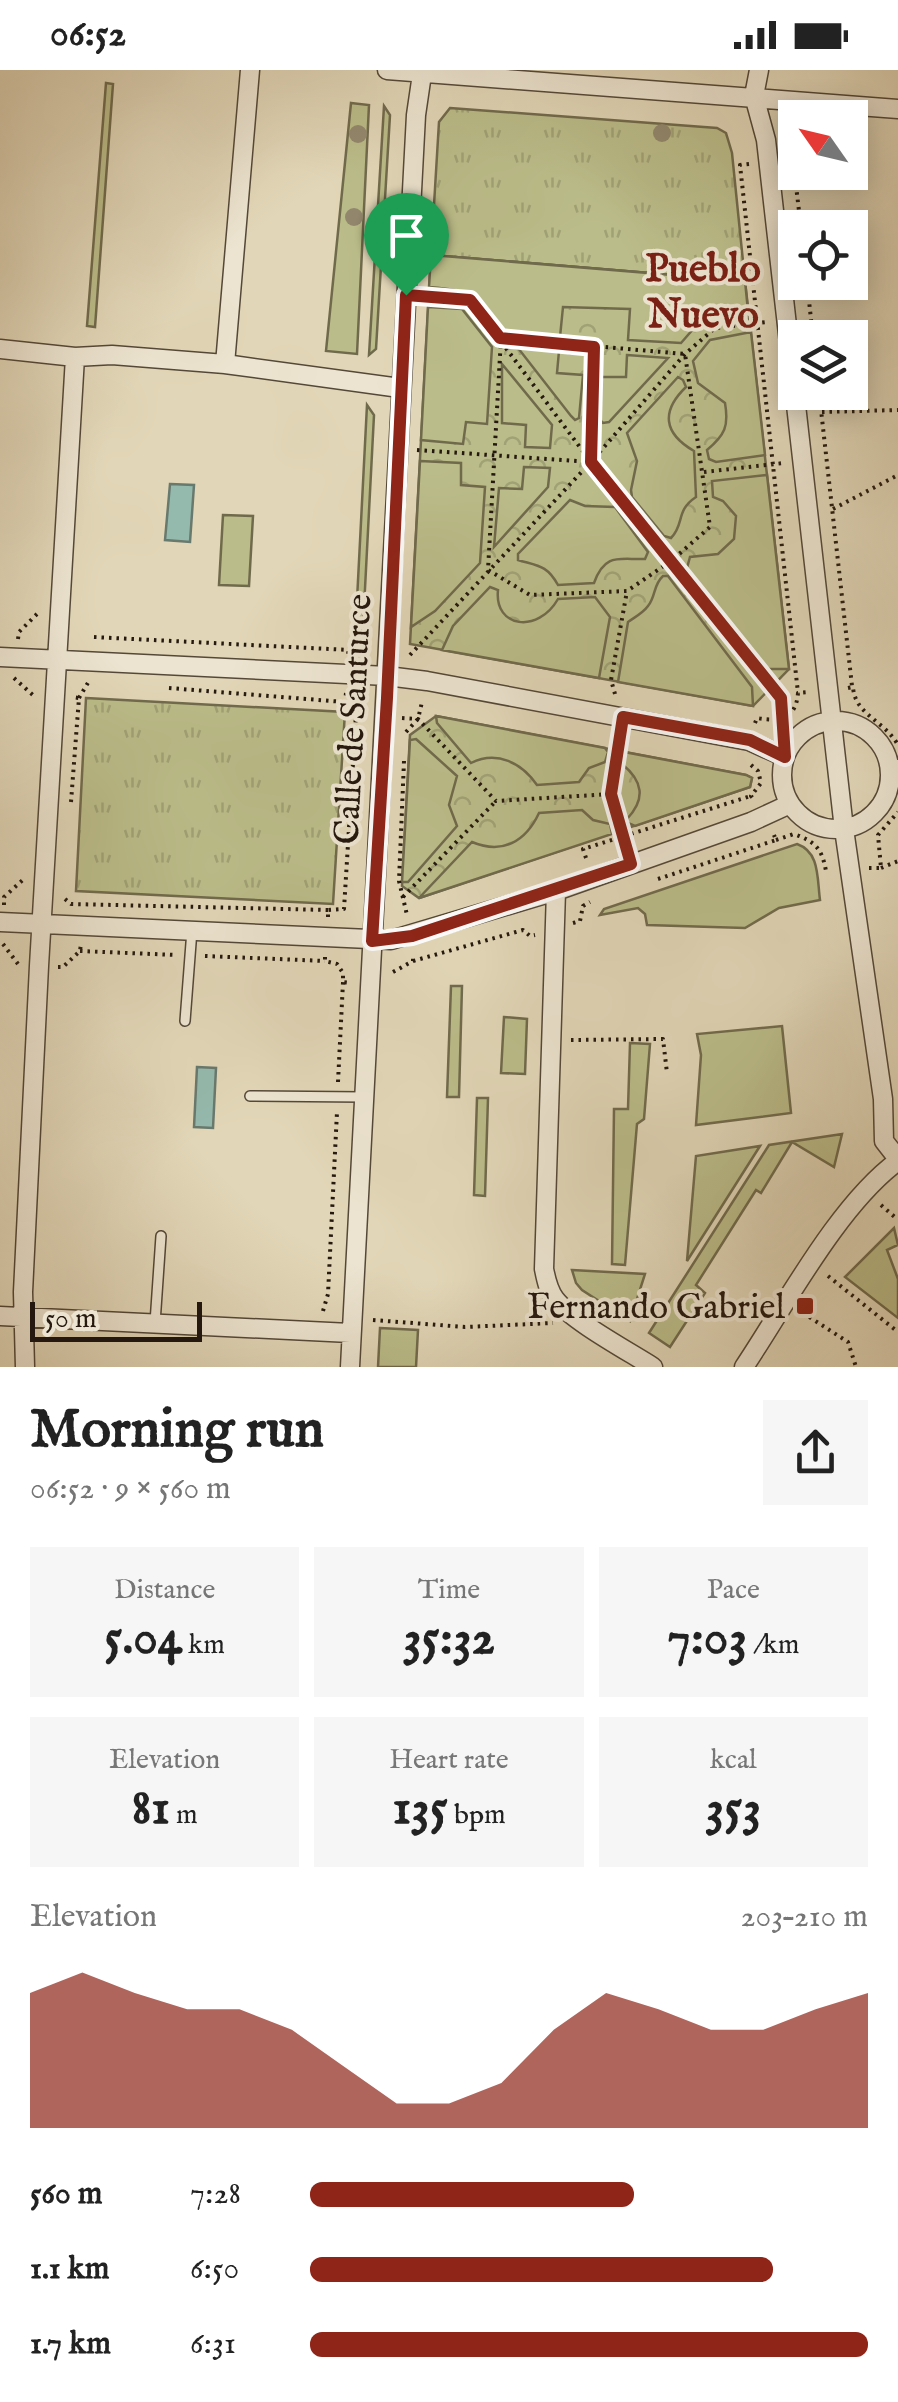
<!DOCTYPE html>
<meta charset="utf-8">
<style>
body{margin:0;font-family:"IM FELL English",serif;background:#f6f6f6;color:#222;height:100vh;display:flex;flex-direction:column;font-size:38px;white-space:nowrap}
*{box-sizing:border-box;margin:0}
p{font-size:32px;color:#767676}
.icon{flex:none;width:55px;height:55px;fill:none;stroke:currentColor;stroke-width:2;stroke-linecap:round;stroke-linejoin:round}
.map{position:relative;height:1297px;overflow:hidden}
.details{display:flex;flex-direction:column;background:#fff;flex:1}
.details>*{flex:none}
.needle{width:65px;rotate:304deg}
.fabs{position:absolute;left:778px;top:30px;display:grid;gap:20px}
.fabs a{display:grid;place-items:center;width:90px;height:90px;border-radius:0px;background:#fff;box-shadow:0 5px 25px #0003;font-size:50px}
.scale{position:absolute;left:30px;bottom:25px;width:172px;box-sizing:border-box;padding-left:10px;border:5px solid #25180e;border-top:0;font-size:28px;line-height:35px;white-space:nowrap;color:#25180e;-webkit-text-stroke:8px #ece4d0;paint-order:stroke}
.pin{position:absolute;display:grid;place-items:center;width:85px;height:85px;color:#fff;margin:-102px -42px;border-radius:50% 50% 50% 0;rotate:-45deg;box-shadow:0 0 10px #0007}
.pin .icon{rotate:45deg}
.round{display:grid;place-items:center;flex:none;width:105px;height:105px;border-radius:0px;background:#f6f6f6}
.summary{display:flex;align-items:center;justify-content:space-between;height:170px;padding:0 30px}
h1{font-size:55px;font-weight:800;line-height:75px}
.figures{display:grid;grid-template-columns:repeat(3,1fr);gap:15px;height:170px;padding:10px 30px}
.figures div{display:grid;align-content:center;border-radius:0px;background:#f6f6f6;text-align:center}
.figures b{font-size:50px;font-weight:800}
.figures small{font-size:28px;font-weight:400}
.figures p{font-size:28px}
.chart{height:280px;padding:20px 30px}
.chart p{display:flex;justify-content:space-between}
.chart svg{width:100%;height:180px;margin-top:10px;fill:#8f2418;opacity:.7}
ul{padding:0 30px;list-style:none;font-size:32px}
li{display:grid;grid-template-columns:160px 120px 1fr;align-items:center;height:75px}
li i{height:25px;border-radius:12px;background:#8f2418}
.status{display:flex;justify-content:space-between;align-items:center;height:70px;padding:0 50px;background:#fff;direction:ltr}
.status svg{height:28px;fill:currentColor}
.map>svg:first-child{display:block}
</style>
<div class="status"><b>06:52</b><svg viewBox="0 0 49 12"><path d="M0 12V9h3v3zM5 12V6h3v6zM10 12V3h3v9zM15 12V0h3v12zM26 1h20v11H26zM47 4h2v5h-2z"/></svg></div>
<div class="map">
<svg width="898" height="1297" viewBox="0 0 898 1297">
<defs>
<pattern id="grass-tufts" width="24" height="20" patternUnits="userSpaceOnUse" patternTransform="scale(2.5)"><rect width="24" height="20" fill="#babc89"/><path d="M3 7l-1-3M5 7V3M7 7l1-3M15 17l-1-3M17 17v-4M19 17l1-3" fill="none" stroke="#a0a175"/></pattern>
<pattern id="park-crowns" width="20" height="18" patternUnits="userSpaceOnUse" patternTransform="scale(2.5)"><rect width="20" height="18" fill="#babc89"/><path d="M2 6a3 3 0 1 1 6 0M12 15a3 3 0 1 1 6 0" fill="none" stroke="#a0a175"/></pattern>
</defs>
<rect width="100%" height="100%" fill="#e1d6b7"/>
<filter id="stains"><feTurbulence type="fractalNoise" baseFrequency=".002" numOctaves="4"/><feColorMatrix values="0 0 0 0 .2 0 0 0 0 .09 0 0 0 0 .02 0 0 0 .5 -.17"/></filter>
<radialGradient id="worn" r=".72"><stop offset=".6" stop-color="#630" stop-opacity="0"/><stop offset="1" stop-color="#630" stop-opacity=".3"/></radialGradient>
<!-- grass -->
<path fill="url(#grass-tufts)" stroke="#706a4c" stroke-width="2.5" d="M 450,38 L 717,58 L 726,63 L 732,83 L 745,211 L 431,185 L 439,52 Z
M 86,628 L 345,642 L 333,834 L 76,821 Z"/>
<!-- park -->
<path fill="url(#park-crowns)" stroke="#706a4c" stroke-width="2.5" d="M 431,185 L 745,211 L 789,599 L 753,636 L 410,574 Z
M 436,646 L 746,705 L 752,708 L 750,717 L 419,828 L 402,816 L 410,665 Z"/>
<!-- garden -->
<path fill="#babc89" stroke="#706a4c" stroke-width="2.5" d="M 106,13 L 113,14 L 95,257 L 87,256 Z
M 351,33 L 369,35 L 357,284 L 326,281 Z
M 384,36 L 390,45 L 376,279 L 369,285 Z
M 431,185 L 745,211 L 748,241 L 702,249 L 681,273 L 628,270 L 630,239 L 563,237 L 560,267 L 507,264 C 475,223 482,222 429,217 Z
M 428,237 L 462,239 L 492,277 L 487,354 L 466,352 L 463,374 L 421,370 Z
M 751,262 L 765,385 L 716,392 L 709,389 L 707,380 C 725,365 729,356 725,333 L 698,313 L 693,291 L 710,270 Z
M 518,278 L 559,281 L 557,303 L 583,305 L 579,348 L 575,350 L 571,346 Z
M 627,285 L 668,288 L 609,352 L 603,353 L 599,349 L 601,307 L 626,307 Z
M 502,294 L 552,355 L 550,378 L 525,377 L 526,355 L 502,353 Z
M 678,307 L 683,310 L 686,317 C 661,341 663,363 694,381 L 696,427 C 675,441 685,454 671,468 L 664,466 L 632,427 L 631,420 L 637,391 L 627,363 Z
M 367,335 L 374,345 L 363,557 L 355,569 Z
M 420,391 L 461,393 L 461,415 L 485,417 L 480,493 L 435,541 L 411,557 Z
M 524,397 L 550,398 L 548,417 L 494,477 L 499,418 L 522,419 Z
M 767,405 L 789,599 L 764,599 L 687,498 L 690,487 L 718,484 L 734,469 L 736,446 L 723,431 L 713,427 L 712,411 Z
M 570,430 L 585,436 L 615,437 L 648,482 L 645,489 C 620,490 605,482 594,513 L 558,515 C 547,495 538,496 518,490 L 518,484 Z
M 223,445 L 253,446 L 249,516 L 219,515 Z
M 663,506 L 668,506 L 752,617 L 753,636 L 618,612 L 628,552 C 635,547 643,543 648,536 C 656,526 653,515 663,506 Z
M 490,517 L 498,520 C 494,558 538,564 558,529 L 595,527 L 610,547 L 599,608 L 442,580 L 453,556 Z
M 436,646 L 605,678 L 608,682 L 605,692 L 589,698 L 579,712 L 537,715 C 522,693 497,680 471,693 L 437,653 Z
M 416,669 L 457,706 L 449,735 L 457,756 L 408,812 L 402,812 L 410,670 Z
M 624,682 L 746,705 L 752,708 L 750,717 L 635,756 L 628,753 L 627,749 C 646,729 643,711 622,694 Z
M 582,740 L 593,750 L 610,754 L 612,764 L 419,828 L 472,772 C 503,785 526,771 539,743 Z
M 797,774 C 820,782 817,808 820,830 L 779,838 L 745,858 L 647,855 L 645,844 L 638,838 L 600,845 L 604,839 Z
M 451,916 L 462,916 L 459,1027 L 447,1027 Z
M 504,947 L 527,949 L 525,1004 L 501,1003 Z
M 782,956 L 791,1043 L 696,1055 L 701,985 L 697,964 Z
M 630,973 L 650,974 L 644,1049 L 637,1054 L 625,1195 L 612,1194 L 614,1039 L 628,1039 Z
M 477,1028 L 488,1028 L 485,1126 L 474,1125 Z
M 842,1064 L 834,1097 L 792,1072 L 761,1123 L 756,1120 L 696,1215 L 705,1223 L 670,1277 L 649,1263 L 769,1075 Z
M 760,1076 L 687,1191 L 696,1086 Z
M 894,1158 L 898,1175 L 887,1180 L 898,1209 L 898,1248 L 845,1207 Z
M 572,1200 L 645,1204 L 630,1251 L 582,1220 L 576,1213 Z
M 380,1258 L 418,1260 L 416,1297 L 378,1297 Z"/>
<!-- water -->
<path fill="#94b9ad" stroke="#68796d" stroke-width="2.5" d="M 170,414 L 194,415 L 190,472 L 165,470 Z
M 197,997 L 216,998 L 213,1058 L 194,1057 Z"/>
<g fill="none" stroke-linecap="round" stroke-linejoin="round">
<!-- service casing -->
<g stroke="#544838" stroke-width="12">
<path id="service" d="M 185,951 L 192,860
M 250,1026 L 363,1027
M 155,1253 L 161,1166"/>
</g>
<!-- pedestrian casing -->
<g stroke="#544838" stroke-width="18">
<path id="pedestrian" d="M 890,698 L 898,697"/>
</g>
<!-- minor casing -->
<g stroke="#544838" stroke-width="21">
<path id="minor" d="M 387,0 L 898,39
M 759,0 L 754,26 L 766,70 L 844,759 L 883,1029 L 884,1071 L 898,1089
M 0,279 L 75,287 L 112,285 L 225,294 L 400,318
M 225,294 L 250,0
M 0,587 L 387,606 L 427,611 L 749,671 L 785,687
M782 705a54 54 0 1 1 108 0a54 54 0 1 1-108 0Z
M 556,821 L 544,1199 C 546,1209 548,1220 555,1229 C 572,1251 628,1281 653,1297
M 0,852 L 391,870 L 556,821 L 751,752 L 790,734
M 0,1246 L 350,1263
M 25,1297 L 23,1222 L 39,896 L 75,287
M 350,1297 L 416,45 L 422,4
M 744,1297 C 786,1234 839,1134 898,1091"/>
</g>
<!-- path -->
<path stroke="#25180e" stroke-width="4" stroke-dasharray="2.5 5" stroke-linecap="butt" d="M 788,91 L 793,90 L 801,158
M 749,94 L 740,95 L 798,623
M 807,212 L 813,268
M 425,227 L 470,230 L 591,392 L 781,628 L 784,662
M 501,268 L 685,284 L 710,457 L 671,491 L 627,521 L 530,525 L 488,500 Z
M 819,322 L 852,616
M 822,342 L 898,340
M 417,380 L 591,392 L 594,277
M 704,402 L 784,393
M 833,439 L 898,405
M 94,567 L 349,580
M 18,569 L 19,562 L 39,542
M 348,584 L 349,580 L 361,580 L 366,573
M 410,585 L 591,392 L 685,284 L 715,258 L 767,252
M 14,608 L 35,627
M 169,618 L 344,632
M 848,618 L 853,617 C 855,645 884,650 898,675
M 346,623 L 345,632 L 355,634 L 357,644
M 615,624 L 611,610 L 627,521
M 79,628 L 89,611
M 402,648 L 418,649 L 496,731 L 611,724
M 755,653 L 757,648 C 780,652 796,649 798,623 L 809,622
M 406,662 L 418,649 L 422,632
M 620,667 L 611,724 L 625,775
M 404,691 L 399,811 L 407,845
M 751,695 L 758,701 L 761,713 L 751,726 L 755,731
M 71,732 L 79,628 L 72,627
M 776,770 L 794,764 C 816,772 822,779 826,801 L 829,800
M 586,788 L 583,779 L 751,726
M 869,798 L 881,798 L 878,765 L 898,742
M 881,798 L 898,791
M 658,809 L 776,770 L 774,765
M 403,827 L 496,731
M 65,829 L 71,834 L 328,840
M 4,835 L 4,827 L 25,808
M 328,847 L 328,840 L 344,839 L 356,644
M 573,853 L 580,851 L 583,836 L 590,832
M 3,874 L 18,894
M 80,881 L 176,885
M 205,886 L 325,891
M 325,887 L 325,891 L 337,894 L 343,903 L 343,912 L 351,913
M 413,891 L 523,860 L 530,866 L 535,865
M 58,897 L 63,897 L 80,881 L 81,874
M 393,902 L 413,891 L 413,884
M 571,970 L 663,969 L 667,1003
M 338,1012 L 343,912
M 881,1135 L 897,1149
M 828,1206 L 898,1262
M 323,1241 L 328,1224 L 337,1042
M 803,1243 L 848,1272 L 856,1297
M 373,1250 L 465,1257 L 553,1253"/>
<!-- service -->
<use href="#service" stroke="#ece4d0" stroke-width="9"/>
<!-- pedestrian -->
<use href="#pedestrian" stroke="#ece4d0" stroke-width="14"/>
<!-- minor -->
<use href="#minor" stroke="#ece4d0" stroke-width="18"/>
</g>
<!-- trees -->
<g fill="#92886e">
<circle cx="662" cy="63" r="9"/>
<circle cx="358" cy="64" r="9"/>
<circle cx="354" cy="147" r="9"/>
</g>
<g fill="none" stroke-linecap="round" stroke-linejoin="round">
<!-- route casing -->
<g stroke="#fff" stroke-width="20">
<path id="route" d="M 406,225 L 470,230 L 500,268 L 594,277 L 591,392 L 781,628 L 785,687 L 750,670 L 623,647 L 611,724 L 631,794 L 412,866 L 372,871 L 387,628 Z"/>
</g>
<!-- route -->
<use href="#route" stroke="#8f2418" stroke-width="12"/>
</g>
<!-- markers -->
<rect fill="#8f2418" stroke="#ece4d0" stroke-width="4" x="795" y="1226" width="20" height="20" rx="5"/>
<g text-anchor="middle" stroke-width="8" stroke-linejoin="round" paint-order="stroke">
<!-- street labels -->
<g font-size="35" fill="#25180e" stroke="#ece4d0">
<text transform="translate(352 649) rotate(-87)" y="12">Calle de Santurce</text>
</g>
<!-- poi labels -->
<g font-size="35" fill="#25180e" stroke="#ece4d0" text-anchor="end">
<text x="785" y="1248">Fernando Gabriel</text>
</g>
<!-- quarter labels -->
<g font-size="40" font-weight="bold" fill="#7a1f14" stroke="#ece4d0">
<text x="703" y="211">Pueblo<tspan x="703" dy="46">Nuevo</tspan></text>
</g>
</g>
<rect width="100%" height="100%" filter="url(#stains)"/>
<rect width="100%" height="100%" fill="url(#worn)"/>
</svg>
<div class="fabs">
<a><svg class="needle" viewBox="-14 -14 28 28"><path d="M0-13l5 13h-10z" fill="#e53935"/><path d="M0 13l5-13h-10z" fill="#767676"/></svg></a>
<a><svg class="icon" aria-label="locate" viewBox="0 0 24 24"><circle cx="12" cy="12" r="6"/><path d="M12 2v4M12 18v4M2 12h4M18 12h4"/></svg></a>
<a><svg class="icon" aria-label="layers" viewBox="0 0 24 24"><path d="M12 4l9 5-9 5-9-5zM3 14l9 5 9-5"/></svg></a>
</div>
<div class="scale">50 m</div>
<div class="pin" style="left:406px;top:225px;background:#1e9e55"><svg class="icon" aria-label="arrive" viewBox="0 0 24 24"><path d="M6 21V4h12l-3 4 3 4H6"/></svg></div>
</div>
<section class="details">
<div class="summary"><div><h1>Morning run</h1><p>06:52 · 9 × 560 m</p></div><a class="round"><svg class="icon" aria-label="share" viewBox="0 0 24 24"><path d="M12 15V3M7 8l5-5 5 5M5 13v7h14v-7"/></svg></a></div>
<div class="figures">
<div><p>Distance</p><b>5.04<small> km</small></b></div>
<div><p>Time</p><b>35:32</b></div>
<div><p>Pace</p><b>7:03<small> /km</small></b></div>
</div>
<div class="figures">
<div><p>Elevation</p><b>81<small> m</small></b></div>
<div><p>Heart rate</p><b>135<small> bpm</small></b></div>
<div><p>kcal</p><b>353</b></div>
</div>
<div class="chart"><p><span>Elevation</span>203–210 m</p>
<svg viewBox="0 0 160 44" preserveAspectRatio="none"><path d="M0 44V11L10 6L20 11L30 15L40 15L50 20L60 29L70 38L80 38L90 33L100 20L110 11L120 15L130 20L140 20L150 15L160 11V44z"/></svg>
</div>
<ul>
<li><b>560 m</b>7:28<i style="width:58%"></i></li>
<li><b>1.1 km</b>6:50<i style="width:83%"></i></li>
<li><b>1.7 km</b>6:31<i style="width:100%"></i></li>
</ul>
</section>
